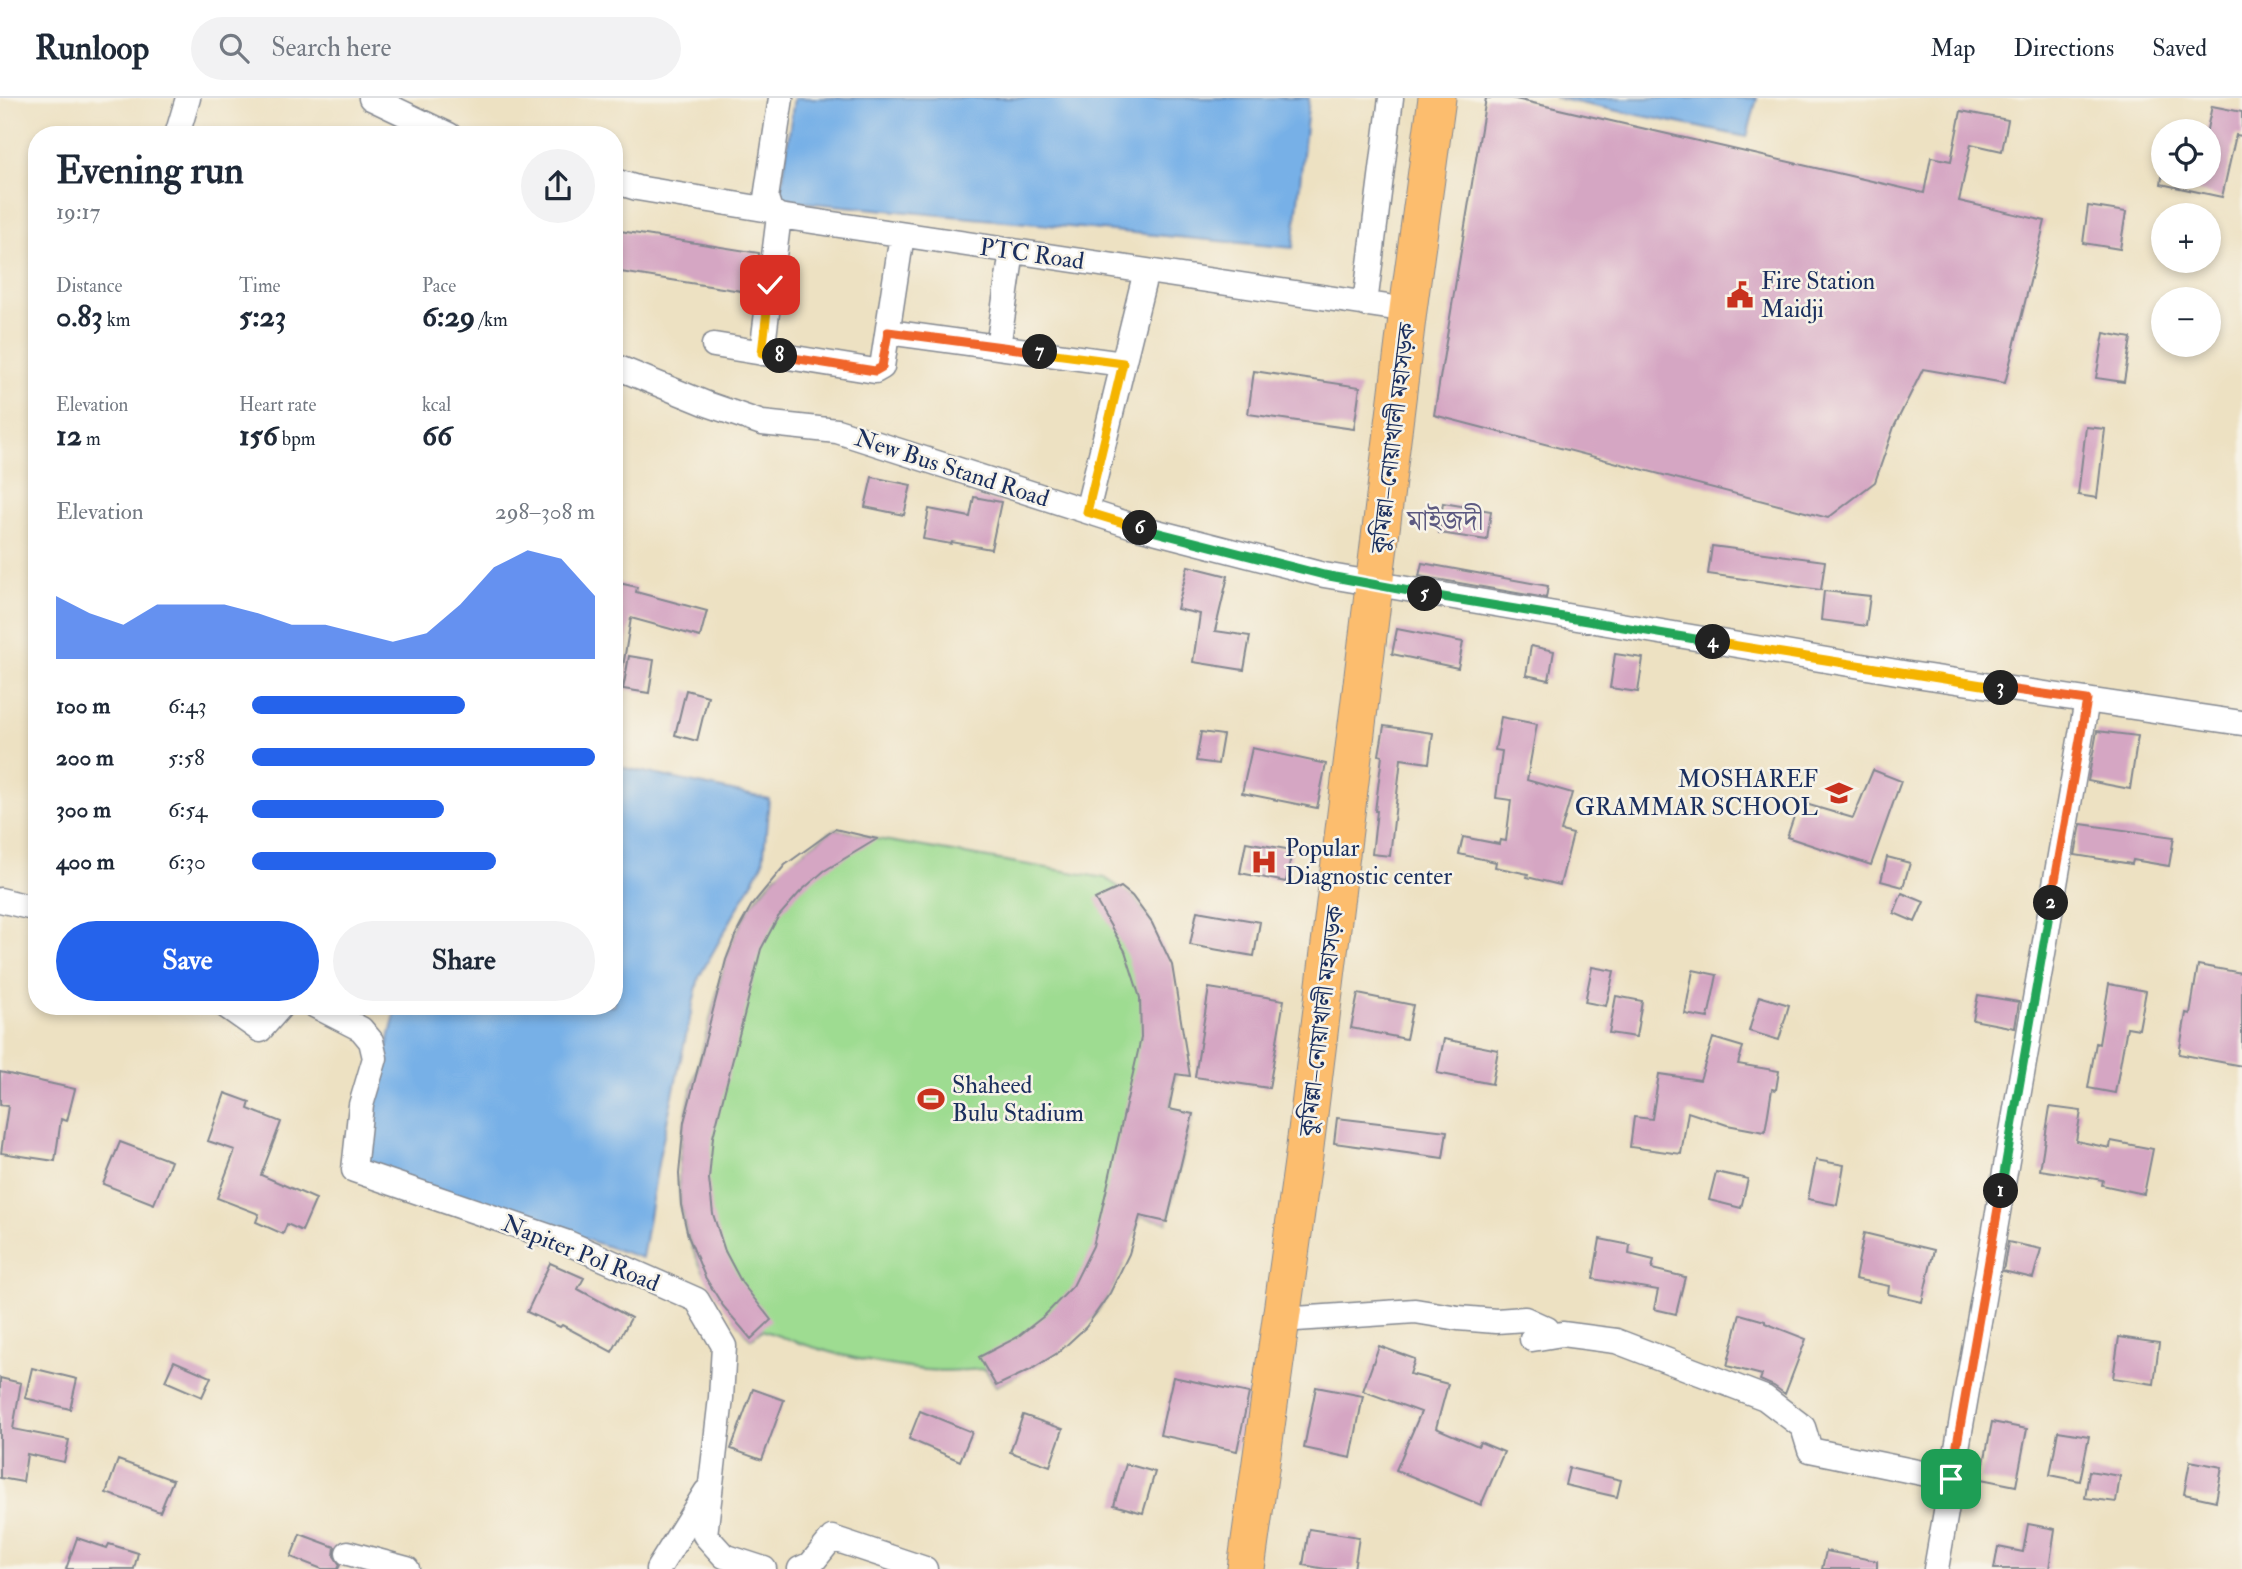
<!DOCTYPE html>
<meta charset="utf-8">
<style>
body{margin:0;font-family:"IM FELL Double Pica","Noto Serif Bengali",serif;background:#f2f2f3;color:#1f2937;height:100vh;display:flex;flex-direction:column;font-size:26px;white-space:nowrap}
*{box-sizing:border-box;margin:0}
p{font-size:23px;color:#747a83}
.icon{flex:none;width:38px;height:38px;fill:none;stroke:currentColor;stroke-width:2;stroke-linecap:round;stroke-linejoin:round}
.map{position:relative;flex:1;overflow:hidden}
.side{position:absolute;left:28px;top:28px;width:595px;height:889px;display:flex;flex-direction:column;background:#fff;border-radius:28px;box-shadow:0 4px 10px #0003}
.side>*{flex:none}
.controls{position:absolute;left:2151px;top:21px;display:grid;gap:14px}
.controls a{display:grid;place-items:center;width:70px;height:70px;border-radius:50%;background:#fff;box-shadow:0 4px 10px #0003;font-size:35px}
.pin{position:absolute;display:grid;place-items:center;width:60px;height:60px;color:#fff;margin:-30px;border-radius:14px;box-shadow:0 4px 10px #0006}
.km{position:absolute;width:35px;height:35px;margin:-18px;border-radius:50%;background:#222;color:#fff;font-size:19px;line-height:35px;text-align:center}
.round{display:grid;place-items:center;flex:none;width:74px;height:74px;border-radius:37px;background:#f2f2f3}
.headline{display:flex;align-items:center;justify-content:space-between;height:119px;padding:0 28px}
h1{font-size:38px;font-weight:700;line-height:52px}
.stats{display:grid;grid-template-columns:repeat(3,1fr);gap:10px;height:119px;padding:7px 28px}
.stats div{display:grid;align-content:center}
.stats b{font-size:30px;font-weight:700}
.stats small{font-size:19px;font-weight:400}
.stats p{font-size:19px}
.chart{height:196px;padding:14px 28px}
.chart p{display:flex;justify-content:space-between}
.chart svg{width:100%;height:126px;margin-top:7px;fill:#2563eb;opacity:.7}
.primary-button{display:flex;gap:14px;margin-top:auto;padding:14px 28px}
.primary-button a{flex:1;height:80px;border-radius:42px;background:#2563eb;color:#fff;font-size:28px;font-weight:700;line-height:80px;text-align:center}
.primary-button a+a{background:#f2f2f3;color:#1f2937}
ul{padding:0 28px;list-style:none;font-size:23px}
li{display:grid;grid-template-columns:112px 84px 1fr;align-items:center;height:52px}
li i{height:18px;border-radius:9px;background:#2563eb}
header{display:flex;align-items:center;gap:42px;box-sizing:border-box;height:98px;padding:0 35px;background:#fff;border-bottom:2px solid #e0e1e3}
header strong{font-size:33px}
nav{display:flex;gap:38px;margin-inline-start:auto;font-size:24px}
.search{width:490px;height:63px;background:#f2f2f3;display:flex;align-items:center;gap:18px;box-sizing:border-box;padding:0 24px;border-radius:38px;color:#747a83;font-size:26px}
.map>svg:first-child{display:block}
</style>
<header>
<strong>Runloop</strong>
<div class="search"><svg class="icon" aria-label="search" viewBox="0 0 24 24"><circle cx="10" cy="10" r="6"/><path d="M15 15l6 6"/></svg>Search here</div>
<nav><a>Map</a><a>Directions</a><a>Saved</a></nav>
</header>
<div class="map">
<svg width="2242" height="1471" viewBox="0 0 2242 1471">
<rect width="100%" height="100%" fill="#f7f3e8"/>
<filter id="ink" filterUnits="userSpaceOnUse"><feTurbulence type="fractalNoise" baseFrequency=".0143" numOctaves="2"/><feDisplacementMap in="SourceGraphic" scale="14" xChannelSelector="R" yChannelSelector="G"/><feConvolveMatrix kernelMatrix="1 2 1 2 8 2 1 2 1" color-interpolation-filters="sRGB"/></filter>
<filter id="wash" filterUnits="userSpaceOnUse"><feTurbulence type="fractalNoise" baseFrequency=".00686" numOctaves="4" result="noise"/><feDisplacementMap in="SourceGraphic" scale="28" xChannelSelector="R" yChannelSelector="G"/><feGaussianBlur stdDeviation="1.57" result="paint"/><feColorMatrix in="noise" values="0 0 0 0 0 0 0 0 0 0 0 0 0 0 0 0 0 1.4 0 .05"/><feComposite in="paint" operator="in"/></filter>
<g filter="url(#wash)">
<rect width="100%" height="100%" fill="#ede1c2"/>
<!-- green -->
<path fill="#9edc91" stroke="#5c8678" stroke-width="2" d="M 835,731 L 877,741 L 1105,780 L 1132,798 L 1152,825 L 1177,971 L 1169,1011 L 1193,1016 L 1167,1124 L 1140,1118 C 1112,1211 1084,1246 996,1288 L 985,1271 C 965,1272 944,1274 925,1272 C 868,1266 815,1252 762,1232 L 751,1241 C 725,1209 701,1178 688,1138 C 665,1069 691,996 708,930 C 719,889 727,846 750,810 C 773,774 801,755 835,731 Z"/>
<!-- water -->
<path fill="#77b0e7" stroke="#4970a2" stroke-width="2" d="M 794,0 L 1309,0 L 1293,150 L 780,102 Z
M 1554,0 L 1757,0 L 1747,39 Z
M 621,669 L 769,701 L 763,765 L 699,879 L 659,1060 L 642,1160 L 359,1066 L 397,908 L 614,908 L 614,674 Z"/>
<g id="blocks">
<!-- building -->
<path fill="#d5a6c3" d="M 1486,0 L 1511,0 L 1924,95 L 1931,59 L 1951,63 L 1961,13 L 2008,22 L 2002,53 L 1971,46 L 1959,103 L 2045,123 L 2005,285 L 1923,271 L 1894,329 L 1875,384 L 1828,420 L 1434,317 Z
M 2212,8 L 2242,14 L 2242,38 L 2236,37 L 2222,99 L 2161,86 L 2162,79 L 2208,79 L 2207,31 Z
M 2088,108 L 2126,114 L 2120,151 L 2083,145 Z
M 614,132 L 759,155 L 754,195 L 614,173 Z
M 2104,235 L 2131,240 L 2124,284 L 2096,280 Z
M 1254,273 L 1360,289 L 1354,331 L 1248,316 Z
M 2086,329 L 2105,331 L 2097,400 L 2078,397 Z
M 872,379 L 911,387 L 904,417 L 865,409 Z
M 974,399 L 1001,404 L 991,451 L 952,444 L 951,446 L 923,441 L 929,411 L 970,419 Z
M 1443,405 L 1491,413 L 1487,442 L 1439,435 Z
M 1712,448 L 1825,463 L 1821,492 L 1708,476 Z
M 1422,465 L 1548,488 L 1546,500 L 1419,478 Z
M 1188,468 L 1228,478 L 1215,533 L 1250,538 L 1244,572 L 1193,564 L 1200,516 L 1177,511 Z
M 614,484 L 637,489 L 636,494 L 707,513 L 700,539 L 631,520 L 623,569 L 614,568 Z
M 1824,493 L 1870,498 L 1866,528 L 1821,522 Z
M 1397,531 L 1463,544 L 1458,570 L 1392,556 Z
M 1531,548 L 1554,553 L 1549,582 L 1526,577 Z
M 1615,556 L 1643,560 L 1638,594 L 1610,590 Z
M 629,558 L 654,562 L 649,595 L 623,591 Z
M 686,592 L 708,598 L 697,643 L 675,637 Z
M 1501,619 L 1537,626 L 1527,682 L 1572,695 L 1561,733 L 1573,736 L 1560,787 L 1527,779 L 1528,776 L 1495,769 L 1496,764 L 1459,756 L 1463,739 L 1499,746 L 1500,742 L 1506,743 L 1511,702 L 1496,700 L 1502,653 L 1495,652 Z
M 1384,628 L 1433,635 L 1429,665 L 1401,661 L 1390,758 L 1372,756 L 1377,713 L 1375,713 L 1382,658 L 1379,657 Z
M 2097,633 L 2138,638 L 2130,691 L 2088,683 Z
M 1201,634 L 1223,637 L 1218,666 L 1196,663 Z
M 1252,650 L 1326,666 L 1317,710 L 1242,695 Z
M 1873,672 L 1901,683 L 1871,767 L 1787,739 L 1799,704 L 1853,720 Z
M 2081,726 L 2174,739 L 2169,768 L 2133,762 L 2132,766 L 2075,757 Z
M 835,731 L 877,741 L 824,773 L 801,793 L 778,819 L 761,851 L 713,1039 L 709,1081 L 713,1116 L 725,1153 L 742,1185 L 771,1222 L 751,1241 L 723,1208 L 705,1179 L 688,1138 L 681,1107 L 679,1076 L 684,1024 L 726,862 L 736,836 L 751,808 L 785,767 Z
M 1246,744 L 1292,752 L 1286,784 L 1240,775 Z
M 1887,759 L 1910,765 L 1903,789 L 1881,783 Z
M 1121,789 L 1132,798 L 1152,825 L 1172,867 L 1190,978 L 1176,976 L 1169,1011 L 1193,1016 L 1167,1124 L 1140,1118 L 1129,1156 L 1110,1195 L 1086,1229 L 1059,1254 L 1030,1272 L 996,1288 L 979,1259 L 1016,1240 L 1044,1218 L 1073,1188 L 1093,1148 L 1106,1094 L 1141,940 L 1140,900 L 1125,853 L 1095,801 Z
M 1902,795 L 1924,804 L 1915,824 L 1894,815 Z
M 1197,813 L 1260,824 L 1254,858 L 1190,847 Z
M 2198,867 L 2242,875 L 2242,968 L 2179,956 L 2186,915 L 2190,916 Z
M 1592,869 L 1614,873 L 1606,908 L 1585,904 Z
M 1693,872 L 1717,877 L 1708,920 L 1685,916 Z
M 2109,886 L 2146,893 L 2139,931 L 2127,929 L 2115,995 L 2088,990 L 2096,945 L 2099,946 Z
M 1209,890 L 1284,902 L 1269,990 L 1195,979 Z
M 1358,896 L 1413,907 L 1406,941 L 1351,930 Z
M 1978,897 L 2019,904 L 2015,930 L 1973,922 Z
M 1616,898 L 1642,903 L 1636,939 L 1609,935 Z
M 1759,898 L 1789,907 L 1779,942 L 1749,933 Z
M 1713,940 L 1743,949 L 1738,966 L 1779,973 L 1776,992 L 1772,991 L 1765,1034 L 1727,1027 L 1688,1014 L 1681,1056 L 1630,1049 L 1634,1019 L 1652,1021 L 1659,976 L 1700,982 Z
M 1444,941 L 1498,952 L 1492,986 L 1437,975 Z
M 0,974 L 75,991 L 67,1023 L 61,1021 L 55,1063 L 1,1055 L 8,1008 L 0,1007 Z
M 225,995 L 250,1004 L 248,1011 L 281,1024 L 261,1077 L 316,1101 L 302,1133 L 287,1126 L 283,1136 L 256,1124 L 259,1116 L 217,1100 L 235,1052 L 208,1043 Z
M 2050,1009 L 2081,1013 L 2076,1043 L 2110,1050 L 2111,1043 L 2153,1051 L 2144,1096 L 2102,1087 L 2103,1082 L 2040,1072 Z
M 1337,1020 L 1447,1033 L 1443,1060 L 1334,1045 Z
M 120,1044 L 171,1063 L 154,1106 L 103,1086 Z
M 1816,1062 L 1844,1067 L 1837,1107 L 1808,1101 Z
M 1716,1074 L 1748,1081 L 1741,1110 L 1709,1102 Z
M 1864,1135 L 1934,1152 L 1922,1204 L 1888,1196 L 1889,1188 L 1855,1181 Z
M 1600,1141 L 1630,1147 L 1629,1156 L 1654,1162 L 1652,1171 L 1685,1179 L 1676,1216 L 1654,1211 L 1658,1192 L 1593,1181 Z
M 2008,1144 L 2041,1151 L 2033,1180 L 2003,1173 Z
M 550,1165 L 584,1180 L 578,1191 L 631,1220 L 612,1254 L 562,1227 L 560,1229 L 527,1214 Z
M 1740,1216 L 1765,1223 L 1765,1225 L 1806,1241 L 1785,1296 L 1774,1288 L 1760,1282 L 1762,1277 L 1727,1268 Z
M 2119,1239 L 2159,1245 L 2154,1286 L 2113,1280 Z
M 1379,1248 L 1415,1261 L 1410,1276 L 1448,1286 L 1436,1330 L 1478,1348 L 1480,1344 L 1504,1354 L 1481,1407 L 1396,1372 L 1421,1314 L 1363,1293 Z
M 174,1263 L 211,1279 L 202,1299 L 165,1283 Z
M 32,1270 L 77,1281 L 70,1311 L 25,1300 Z
M 1173,1279 L 1249,1295 L 1237,1353 L 1160,1337 Z
M 0,1280 L 21,1285 L 13,1331 L 69,1342 L 64,1364 L 27,1356 L 23,1384 L 0,1380 Z
M 1316,1289 L 1363,1298 L 1351,1360 L 1304,1350 Z
M 753,1291 L 784,1302 L 762,1362 L 731,1351 Z
M 920,1313 L 972,1334 L 960,1363 L 909,1341 Z
M 1023,1317 L 1063,1331 L 1050,1368 L 1010,1354 Z
M 1992,1324 L 2027,1331 L 2016,1388 L 1981,1381 Z
M 2058,1333 L 2089,1338 L 2080,1383 L 2050,1377 Z
M 118,1362 L 173,1382 L 160,1414 L 106,1395 Z
M 2190,1363 L 2222,1369 L 2216,1403 L 2184,1396 Z
M 1126,1366 L 1155,1374 L 1143,1415 L 1114,1407 Z
M 1569,1370 L 1621,1382 L 1617,1399 L 1565,1387 Z
M 2089,1373 L 2120,1378 L 2116,1404 L 2085,1400 Z
M 2028,1426 L 2055,1431 L 2049,1471 L 1994,1471 L 1998,1449 L 2023,1454 Z
M 1309,1431 L 1359,1439 L 1354,1471 L 1326,1471 L 1303,1467 Z
M 300,1436 L 335,1449 L 334,1458 L 340,1467 L 338,1471 L 322,1471 L 291,1459 Z
M 77,1440 L 107,1450 L 109,1446 L 138,1455 L 134,1471 L 66,1471 Z
M 1826,1453 L 1877,1463 L 1877,1471 L 1822,1471 Z"/>
</g>
</g>
<g filter="url(#ink)">
<use href="#blocks" fill-opacity="0" stroke="#848890" stroke-width="2"/>
<g fill="none" stroke-linecap="round" stroke-linejoin="round">
<!-- minor casing -->
<g stroke="#848890" stroke-width="27">
<path id="minor" d="M 371,0 L 449,37
M 781,0 L 766,100 L 770,112 L 779,118 L 1408,212
M 177,37 L 188,0
M 614,83 L 637,90 L 770,112
M 1365,206 L 1391,0
M 888,234 L 1123,266
M 714,247 L 875,273 L 882,269 L 902,137
M 998,249 L 1012,153
M 762,255 L 779,118
M 614,268 L 707,306 L 762,325 L 837,333 L 1130,427 L 1324,477 L 1909,576 L 2242,625
M 1087,413 L 1146,173
M 0,802 L 37,811
M 226,908 L 260,932 L 281,908
M 316,908 L 361,931 L 371,943 L 375,960 L 361,1007 L 354,1072 L 568,1145 L 697,1202 L 724,1248 L 721,1300 L 705,1437 L 724,1458 L 764,1471
M 1281,1222 L 1415,1213 L 1458,1220 L 1496,1223 L 1525,1221 L 1547,1231 L 1532,1241 L 1562,1236 L 1616,1243 L 1765,1300 L 1803,1329 L 1810,1352 L 1951,1381
M 348,1455 L 407,1471
M 658,1471 L 706,1394
M 800,1471 L 811,1466 L 832,1440 L 925,1471
M 1936,1471 L 2087,602"/>
</g>
<!-- highway casing -->
<g stroke="#848890" stroke-width="39">
<path id="highway" d="M 1246,1471 L 1304,1057 L 1408,212 L 1437,0"/>
</g>
<!-- minor -->
<use href="#minor" stroke="#fff" stroke-width="24"/>
<!-- highway -->
<use href="#highway" stroke="#fcbd6e" stroke-width="37"/>
</g>
</g>
<g fill="none" stroke-linecap="round" stroke-linejoin="round" filter="url(#ink)">
<!-- split-1 casing -->
<g stroke="#fff" stroke-width="14">
<path id="split-1" d="M 1951,1381 L 2001,1093"/>
</g>
<!-- split-2 casing -->
<g stroke="#fff" stroke-width="14">
<path id="split-2" d="M 2001,1093 L 2051,805"/>
</g>
<!-- split-3 casing -->
<g stroke="#fff" stroke-width="14">
<path id="split-3" d="M 2001,590 L 2087,602 L 2051,805"/>
</g>
<!-- split-4 casing -->
<g stroke="#fff" stroke-width="14">
<path id="split-4" d="M 1713,544 L 2001,590"/>
</g>
<!-- split-5 casing -->
<g stroke="#fff" stroke-width="14">
<path id="split-5" d="M 1425,496 L 1713,544"/>
</g>
<!-- split-6 casing -->
<g stroke="#fff" stroke-width="14">
<path id="split-6" d="M 1140,430 L 1324,477 L 1425,496"/>
</g>
<!-- split-7 casing -->
<g stroke="#fff" stroke-width="14">
<path id="split-7" d="M 1040,254 L 1123,265 L 1087,414 L 1140,430"/>
</g>
<!-- split-8 casing -->
<g stroke="#fff" stroke-width="14">
<path id="split-8" d="M 780,258 L 875,273 L 882,269 L 888,234 L 1040,254"/>
</g>
<!-- split-9 casing -->
<g stroke="#fff" stroke-width="14">
<path id="split-9" d="M 770,187 L 762,255 L 780,258"/>
</g>
<!-- split-1 -->
<use href="#split-1" stroke="#f0652b" stroke-width="9"/>
<!-- split-2 -->
<use href="#split-2" stroke="#22a559" stroke-width="9"/>
<!-- split-3 -->
<use href="#split-3" stroke="#f0652b" stroke-width="9"/>
<!-- split-4 -->
<use href="#split-4" stroke="#f5b400" stroke-width="9"/>
<!-- split-5 -->
<use href="#split-5" stroke="#22a559" stroke-width="9"/>
<!-- split-6 -->
<use href="#split-6" stroke="#22a559" stroke-width="9"/>
<!-- split-7 -->
<use href="#split-7" stroke="#f5b400" stroke-width="9"/>
<!-- split-8 -->
<use href="#split-8" stroke="#f0652b" stroke-width="9"/>
<!-- split-9 -->
<use href="#split-9" stroke="#f5b400" stroke-width="9"/>
</g>
<!-- icons -->
<defs>
<g id="civic-bare" transform="scale(2.1)"><path d="M-.6-6.5H3V-4.5H.6V-3L4-1V1h2V6H-6V1h2V-1L-.6-3ZM-1.2 2.5V6h2.4V2.5Z" fill="#c8321e" stroke="#f7f3e8" stroke-width="2.5" paint-order="stroke"/></g>
<g id="school-bare" transform="scale(2.1)"><path d="M0-5L7-2L0 1L-7-2ZM-4 1L0 2.5L4 1V4Q0 6-4 4Z" fill="#c8321e" stroke="#f7f3e8" stroke-width="2.5" paint-order="stroke"/></g>
<g id="hospital-bare" transform="scale(2.1)"><path d="M-5-5h3v3.5h4V-5h3V5h-3V1.5h-4V5h-3Z" fill="#c8321e" stroke="#f7f3e8" stroke-width="2.5" paint-order="stroke"/></g>
<g id="stadium-bare" transform="scale(2.1)"><path d="M0-5a6.5 5 0 1 0 0 10a6.5 5 0 1 0 0-10ZM-3.5-1.8h7v3.6h-7Z" fill="#c8321e" stroke="#f7f3e8" stroke-width="2.5" paint-order="stroke"/></g>
</defs>
<g fill-rule="evenodd">
<use href="#civic-bare" x="1740" y="197"/>
<use href="#school-bare" x="1839" y="695"/>
<use href="#hospital-bare" x="1264" y="764"/>
<use href="#stadium-bare" x="931" y="1001"/>
</g>
<g text-anchor="middle" stroke-width="5" stroke-linejoin="round" paint-order="stroke">
<!-- street labels -->
<g font-size="24" fill="#1b2f5e" stroke="#f7f3e8">
<text transform="translate(1032 156) rotate(8)" y="8">PTC Road</text>
<text transform="translate(1393 340) rotate(-83)" y="8">কুমিল্লা–নোয়াখালী মহাসড়ক</text>
<text transform="translate(952 370) rotate(18)" y="8">New Bus Stand Road</text>
<text transform="translate(1321 923) rotate(-83)" y="8">কুমিল্লা–নোয়াখালী মহাসড়ক</text>
<text transform="translate(581 1155) rotate(22)" y="8">Napiter Pol Road</text>
</g>
<!-- poi labels -->
<g font-size="24" fill="#1b2f5e" stroke="#f7f3e8" text-anchor="start">
<text x="1761" y="191">Fire Station<tspan x="1761" dy="28">Maidji</tspan></text>
<text x="1818" y="689" text-anchor="end">MOSHAREF<tspan x="1818" dy="28">GRAMMAR SCHOOL</tspan></text>
<text x="1285" y="758">Popular<tspan x="1285" dy="28">Diagnostic center</tspan></text>
<text x="952" y="995">Shaheed<tspan x="952" dy="28">Bulu Stadium</tspan></text>
</g>
<!-- quarter labels -->
<g font-size="28" fill="#5c5981" stroke="#f7f3e8">
<text x="1445" y="432">মাইজদী</text>
</g>
</g>
</svg>
<div class="controls">
<a><svg class="icon" aria-label="locate" viewBox="0 0 24 24"><circle cx="12" cy="12" r="6"/><path d="M12 2v4M12 18v4M2 12h4M18 12h4"/></svg></a>
<a>+</a>
<a>−</a>
</div>
<div class="pin" style="left:1951px;top:1381px;background:#1e9e55"><svg class="icon" aria-label="arrive" viewBox="0 0 24 24"><path d="M6 21V4h12l-3 4 3 4H6"/></svg></div>
<div class="pin" style="left:770px;top:187px;background:#d93025"><svg class="icon" aria-label="check" viewBox="0 0 24 24"><path d="M5 12l5 5 9-10"/></svg></div>
<b class="km" style="left:2001px;top:1093px">1</b>
<b class="km" style="left:2051px;top:805px">2</b>
<b class="km" style="left:2001px;top:590px">3</b>
<b class="km" style="left:1713px;top:544px">4</b>
<b class="km" style="left:1425px;top:496px">5</b>
<b class="km" style="left:1140px;top:430px">6</b>
<b class="km" style="left:1040px;top:254px">7</b>
<b class="km" style="left:780px;top:258px">8</b>
<section class="side">
<div class="headline"><div><h1>Evening run</h1><p>19:17</p></div><a class="round"><svg class="icon" aria-label="share" viewBox="0 0 24 24"><path d="M12 15V3M7 8l5-5 5 5M5 13v7h14v-7"/></svg></a></div>
<div class="stats">
<div><p>Distance</p><b>0.83<small> km</small></b></div>
<div><p>Time</p><b>5:23</b></div>
<div><p>Pace</p><b>6:29<small> /km</small></b></div>
</div>
<div class="stats">
<div><p>Elevation</p><b>12<small> m</small></b></div>
<div><p>Heart rate</p><b>156<small> bpm</small></b></div>
<div><p>kcal</p><b>66</b></div>
</div>
<div class="chart"><p><span>Elevation</span>298–308 m</p>
<svg viewBox="0 0 160 44" preserveAspectRatio="none"><path d="M0 44V22L10 28L20 32L30 25L40 25L50 25L60 28L70 32L80 32L90 35L100 38L110 35L120 25L130 12L140 6L150 9L160 22V44z"/></svg>
</div>
<ul>
<li><b>100 m</b>6:43<i style="width:62%"></i></li>
<li><b>200 m</b>5:58<i style="width:100%"></i></li>
<li><b>300 m</b>6:54<i style="width:56%"></i></li>
<li><b>400 m</b>6:30<i style="width:71%"></i></li>
</ul>
<div class="primary-button"><a>Save</a><a>Share</a></div>
</section>
</div>
